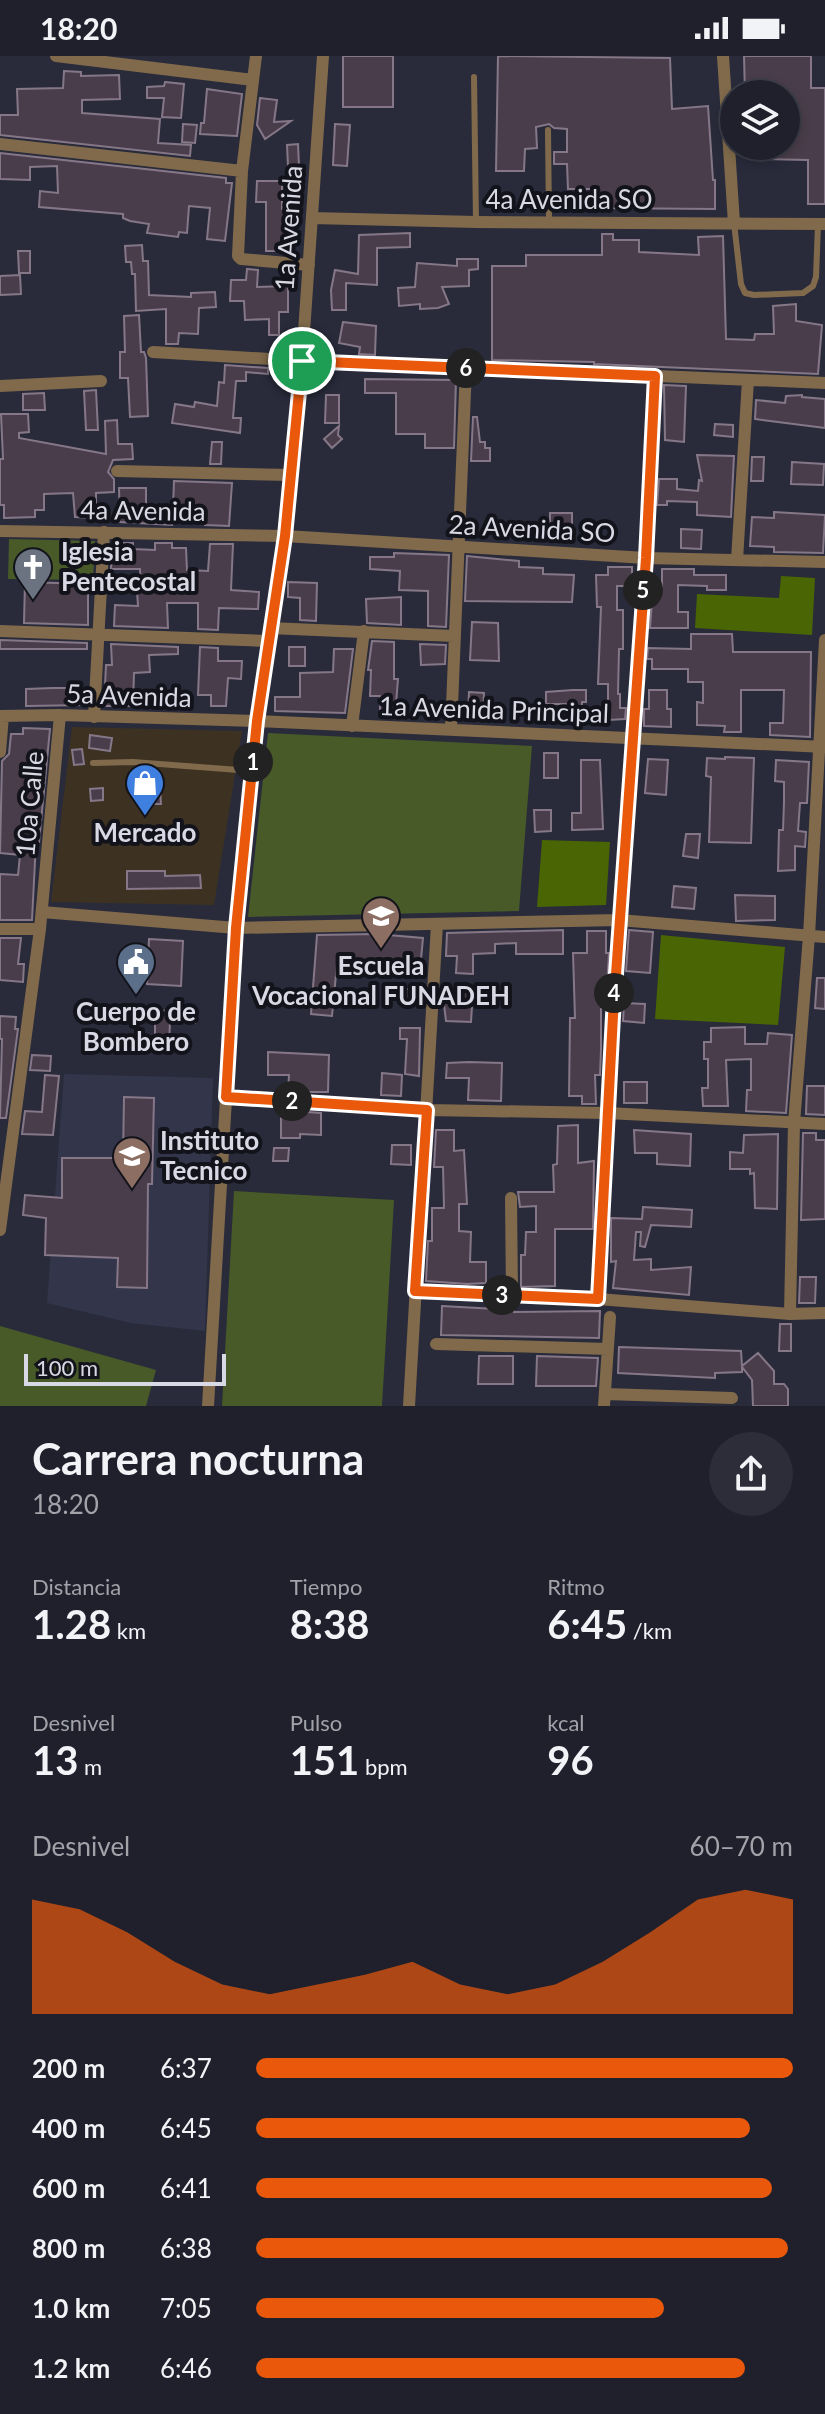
<!DOCTYPE html>
<html lang="es">
<meta charset="utf-8">
<style>
body{margin:0;font-family:Lato,sans-serif;background:#2c2d38;color:#f1f3f6;height:100vh;display:flex;flex-direction:column;font-size:30px;white-space:nowrap}
*{box-sizing:border-box;margin:0}
p{font-size:26px;color:#a1a3a9}
.icon{flex:none;width:44px;height:44px;fill:none;stroke:currentColor;stroke-width:2;stroke-linecap:round;stroke-linejoin:round}
.map{position:relative;height:1350px;overflow:hidden}
.drawer{display:flex;flex-direction:column;background:#1f202c;flex:1}
.drawer>*{flex:none}
.fabs{position:absolute;left:720px;top:24px;display:grid;gap:16px}
.fabs a{display:grid;place-items:center;width:80px;height:80px;border-radius:50%;background:#1f202c;box-shadow:0 4px 12px #0003,0 0 0 2px #3c3e48;font-size:40px}
.scale{position:absolute;left:24px;bottom:20px;width:202px;box-sizing:border-box;padding-left:8px;border:4px solid #d8d9e4;border-top:0;font-size:22px;line-height:28px;white-space:nowrap;color:#d8d9e4;-webkit-text-stroke:6px #13141b;paint-order:stroke}
.pin{position:absolute;display:grid;place-items:center;width:68px;height:68px;color:#fff;margin:-34px;border:4px solid #fff;border-radius:50%;box-shadow:0 2px 8px #0007}
.km{position:absolute;width:40px;height:40px;margin:-20px;border-radius:50%;background:#222;color:#fff;font-size:22px;line-height:40px;text-align:center}
.round{display:grid;place-items:center;flex:none;width:84px;height:84px;border-radius:42px;background:#2c2d38}
.head{display:flex;align-items:center;justify-content:space-between;height:136px;padding:0 32px}
h1{font-size:44px;font-weight:700;line-height:60px}
.metrics{display:grid;grid-template-columns:repeat(3,1fr);gap:12px;height:136px;padding:8px 32px}
.metrics div{display:grid;align-content:center}
.metrics b{font-size:40px;font-weight:700}
.metrics small{font-size:22px;font-weight:400}
.metrics p{font-size:22px}
.chart{height:224px;padding:16px 32px}
.chart p{display:flex;justify-content:space-between}
.chart svg{width:100%;height:144px;margin-top:8px;fill:#ea580c;opacity:.7}
ul{padding:0 32px;list-style:none;font-size:26px}
li{display:grid;grid-template-columns:128px 96px 1fr;align-items:center;height:60px}
li i{height:20px;border-radius:10px;background:#ea580c}
.status{display:flex;justify-content:space-between;align-items:center;height:56px;padding:0 40px;background:#1f202c;direction:ltr}
.status svg{height:22px;fill:currentColor}
.map>svg:first-child{display:block}
</style>
<div class="status"><b>18:20</b><svg viewBox="0 0 49 12"><path d="M0 12V9h3v3zM5 12V6h3v6zM10 12V3h3v9zM15 12V0h3v12zM26 1h20v11H26zM47 4h2v5h-2z"/></svg></div>
<div class="map">
<svg width="825" height="1350" viewBox="0 0 825 1350">
<rect width="100%" height="100%" fill="#292b3b"/>
<!-- commercial -->
<path fill="#3d3222" d="M 72,671 L 242,675 L 214,849 L 51,846 Z"/>
<!-- built -->
<path fill="#33354a" d="M 64,1018 L 213,1022 L 205,1275 L 131,1267 L 47,1247 Z"/>
<!-- green -->
<path fill="#475a28" d="M 9,483 L 95,485 L 93,524 L 8,523 Z
M 268,677 L 532,690 L 519,855 L 248,861 Z
M 234,1135 L 394,1144 L 382,1350 L 222,1350 Z
M 0,1270 L 156,1314 L 146,1350 L 0,1350 Z"/>
<!-- forest -->
<path fill="#496504" d="M 781,520 L 815,522 L 812,579 L 695,572 L 697,538 L 779,542 Z
M 542,784 L 610,786 L 606,849 L 537,851 Z
M 661,879 L 785,891 L 778,969 L 655,963 Z"/>
<!-- building -->
<path fill="#4a3d4b" stroke="#857787" stroke-width="2" d="M 343,0 L 393,0 L 393,51 L 343,51 Z
M 498,0 L 670,2 L 672,53 L 708,50 L 713,124 L 715,124 L 715,153 L 596,152 L 596,133 L 568,133 L 567,108 L 554,108 L 554,96 L 567,96 L 567,73 L 554,72 L 549,68 L 536,71 L 537,92 L 525,93 L 524,115 L 496,115 Z
M 744,0 L 811,0 L 811,32 L 825,32 L 825,148 L 808,148 L 808,104 L 761,103 L 761,90 L 786,90 L 786,38 L 745,38 Z
M 64,15 L 81,16 L 81,20 L 119,19 L 120,43 L 82,44 L 82,57 L 160,63 L 158,87 L 191,89 L 190,100 L 0,79 L 0,59 L 18,59 L 17,33 L 63,32 Z
M 165,26 L 184,28 L 181,62 L 162,61 L 164,42 L 147,42 L 147,31 L 164,30 Z
M 207,33 L 242,38 L 237,80 L 200,78 L 201,67 L 204,67 Z
M 260,42 L 277,44 L 274,66 L 291,65 L 265,83 L 257,69 Z
M 183,68 L 197,69 L 195,87 L 182,86 Z
M 335,68 L 350,69 L 347,110 L 333,109 Z
M 298,88 L 299,110 L 288,110 L 287,89 Z
M 0,97 L 226,122 L 226,127 L 232,127 L 225,185 L 207,183 L 210,152 L 189,150 L 187,177 L 179,176 L 178,181 L 147,177 L 149,168 L 130,165 L 123,162 L 123,158 L 39,151 L 40,135 L 58,137 L 57,110 L 30,111 L 30,124 L 0,123 Z
M 257,125 L 282,125 L 282,153 L 293,153 L 293,195 L 266,195 L 266,146 L 256,146 Z
M 410,177 L 410,191 L 377,192 L 377,229 L 346,227 L 346,254 L 332,254 L 331,234 L 335,214 L 358,218 L 359,179 Z
M 602,178 L 613,178 L 613,184 L 639,184 L 639,196 L 699,199 L 698,181 L 723,180 L 726,283 L 754,284 L 755,278 L 774,278 L 773,250 L 796,248 L 796,265 L 822,269 L 818,318 L 594,308 L 594,306 L 492,304 L 492,210 L 526,210 L 526,199 L 602,199 Z
M 142,189 L 143,205 L 148,205 L 149,239 L 191,241 L 191,237 L 215,236 L 216,251 L 199,252 L 198,278 L 179,277 L 178,288 L 166,288 L 166,253 L 136,255 L 135,218 L 132,218 L 131,206 L 126,206 L 125,190 Z
M 18,195 L 30,195 L 30,217 L 19,217 Z
M 457,203 L 478,203 L 478,213 L 469,214 L 469,230 L 442,231 L 449,248 L 438,252 L 420,253 L 420,248 L 399,250 L 398,232 L 415,231 L 417,207 L 457,210 Z
M 247,213 L 258,214 L 257,231 L 288,230 L 288,256 L 279,256 L 279,279 L 269,279 L 269,263 L 245,264 L 244,245 L 230,245 L 231,224 L 246,224 Z
M 20,219 L 21,238 L 0,239 L 0,220 Z
M 139,259 L 141,296 L 144,296 L 146,302 L 148,360 L 130,361 L 128,322 L 120,322 L 120,296 L 125,296 L 124,260 Z
M 343,266 L 376,270 L 375,299 L 359,298 L 360,291 L 339,287 Z
M 225,309 L 268,312 L 268,318 L 246,316 L 246,325 L 236,325 L 233,362 L 241,362 L 240,377 L 172,367 L 175,348 L 194,351 L 195,346 L 217,350 L 219,326 L 224,327 Z
M 365,323 L 456,324 L 454,392 L 425,392 L 425,378 L 396,378 L 396,337 L 365,337 Z
M 664,329 L 686,330 L 684,386 L 665,384 Z
M 96,334 L 98,374 L 86,374 L 84,335 Z
M 44,337 L 45,354 L 23,354 L 23,338 Z
M 326,339 L 339,339 L 339,367 L 325,367 Z
M 802,339 L 802,341 L 825,343 L 825,372 L 755,363 L 756,344 L 785,347 L 786,340 Z
M 1,358 L 28,358 L 29,376 L 19,377 L 19,382 L 106,398 L 105,365 L 117,364 L 118,388 L 132,388 L 133,403 L 113,404 L 108,416 L 114,423 L 114,436 L 96,437 L 96,462 L 75,461 L 73,437 L 44,438 L 44,454 L 35,454 L 35,461 L 4,462 L 4,449 L 0,449 L 0,403 L 3,403 Z
M 473,361 L 477,361 L 480,386 L 485,386 L 485,392 L 490,392 L 490,405 L 471,405 Z
M 715,368 L 733,369 L 733,381 L 714,379 Z
M 339,370 L 338,379 L 342,383 L 332,392 L 324,383 Z
M 212,386 L 222,386 L 221,408 L 210,408 Z
M 697,399 L 734,400 L 731,461 L 697,459 L 697,446 L 667,445 L 667,449 L 657,449 L 659,423 L 677,423 L 677,433 L 698,435 L 699,424 L 702,425 Z
M 752,401 L 764,401 L 763,425 L 751,425 Z
M 792,406 L 824,408 L 823,429 L 791,428 Z
M 174,425 L 232,427 L 229,470 L 205,469 L 205,461 L 172,462 L 172,469 L 120,466 L 119,432 L 146,432 L 146,451 L 173,451 Z
M 774,456 L 825,459 L 823,497 L 774,496 L 774,491 L 750,490 L 752,461 L 774,462 Z
M 550,457 L 572,457 L 572,471 L 550,471 Z
M 681,473 L 702,474 L 701,493 L 681,492 Z
M 112,487 L 133,487 L 133,493 L 155,494 L 155,487 L 172,487 L 172,492 L 186,492 L 187,514 L 208,515 L 210,488 L 233,488 L 231,534 L 259,536 L 258,553 L 219,552 L 218,574 L 198,573 L 198,547 L 167,547 L 168,572 L 114,570 L 115,549 L 138,550 L 137,535 L 141,535 L 140,513 L 111,513 Z
M 394,497 L 449,499 L 446,571 L 428,570 L 428,535 L 399,534 L 400,515 L 370,513 L 370,501 L 394,501 Z
M 467,500 L 519,505 L 519,511 L 543,512 L 543,518 L 574,519 L 572,546 L 465,545 Z
M 608,511 L 632,511 L 632,530 L 617,530 L 617,554 L 623,554 L 623,593 L 619,593 L 618,638 L 620,638 L 620,652 L 626,652 L 625,663 L 608,664 L 608,628 L 598,628 L 601,551 L 597,551 L 596,519 L 608,519 Z
M 662,513 L 694,513 L 694,519 L 726,519 L 726,534 L 707,534 L 707,530 L 678,529 L 678,556 L 688,556 L 688,572 L 650,572 L 653,531 L 662,531 Z
M 25,526 L 88,528 L 88,569 L 24,567 Z
M 288,526 L 317,527 L 316,565 L 300,564 L 300,542 L 288,541 Z
M 401,541 L 401,569 L 367,567 L 366,543 Z
M 472,566 L 498,567 L 499,605 L 470,604 Z
M 691,578 L 732,578 L 733,596 L 811,596 L 810,681 L 770,679 L 770,667 L 783,667 L 784,634 L 741,634 L 741,676 L 724,676 L 725,670 L 697,669 L 697,646 L 703,647 L 703,626 L 688,626 L 688,613 L 652,613 L 652,603 L 647,603 L 648,592 L 691,593 Z
M 0,584 L 87,587 L 87,593 L 0,593 Z
M 372,585 L 394,586 L 394,623 L 398,623 L 395,661 L 380,661 L 380,640 L 370,640 L 371,614 L 368,614 Z
M 111,588 L 178,591 L 178,598 L 149,599 L 150,616 L 134,617 L 133,650 L 104,650 L 106,609 L 112,609 Z
M 420,588 L 446,589 L 445,608 L 421,609 Z
M 200,591 L 218,592 L 218,605 L 242,605 L 241,623 L 228,622 L 226,650 L 211,650 L 211,639 L 198,639 Z
M 289,591 L 305,591 L 305,610 L 289,610 Z
M 334,593 L 353,593 L 345,657 L 275,655 L 275,641 L 300,641 L 300,617 L 333,616 Z
M 53,632 L 87,632 L 86,649 L 26,650 L 26,633 Z
M 573,634 L 586,634 L 586,646 L 582,646 L 582,666 L 567,666 L 567,648 L 546,648 L 546,636 Z
M 649,634 L 667,634 L 667,653 L 671,653 L 671,671 L 644,670 L 644,653 L 649,653 Z
M 469,636 L 484,637 L 483,660 L 468,659 Z
M 23,672 L 50,673 L 39,786 L 36,786 L 32,864 L 0,864 L 0,818 L 18,819 L 20,799 L 0,797 L 2,705 L 9,698 L 11,678 L 23,678 Z
M 90,679 L 112,682 L 110,695 L 89,692 Z
M 82,693 L 84,708 L 74,709 L 72,694 Z
M 544,697 L 558,697 L 558,722 L 544,722 Z
M 725,701 L 754,702 L 751,787 L 709,786 L 711,721 L 706,720 L 707,702 L 725,703 Z
M 648,703 L 668,704 L 666,739 L 645,737 Z
M 581,704 L 600,704 L 603,773 L 572,774 L 572,757 L 581,757 Z
M 776,704 L 809,706 L 807,747 L 800,747 L 798,775 L 806,776 L 805,791 L 795,790 L 795,814 L 778,815 L 779,774 L 783,774 L 784,746 L 784,726 L 775,725 Z
M 103,732 L 103,744 L 91,745 L 90,733 Z
M 147,733 L 160,733 L 161,748 L 148,748 Z
M 534,754 L 551,754 L 551,775 L 535,776 Z
M 686,778 L 700,778 L 698,802 L 683,800 Z
M 127,815 L 165,815 L 165,820 L 200,819 L 201,832 L 127,833 Z
M 674,830 L 696,832 L 694,853 L 672,851 Z
M 735,839 L 775,840 L 775,864 L 736,865 Z
M 563,874 L 563,898 L 516,898 L 516,887 L 495,888 L 495,897 L 473,898 L 473,918 L 456,917 L 457,900 L 446,900 L 447,877 Z
M 629,874 L 653,876 L 650,917 L 626,915 Z
M 587,875 L 606,875 L 606,897 L 609,897 L 607,931 L 601,931 L 601,994 L 600,1019 L 595,1019 L 596,1048 L 582,1048 L 582,1040 L 569,1040 L 570,962 L 575,962 L 573,897 L 587,897 Z
M 376,878 L 423,882 L 420,914 L 337,908 L 332,960 L 311,958 L 317,879 Z
M 0,882 L 21,882 L 18,908 L 24,908 L 23,926 L 0,924 Z
M 149,883 L 183,885 L 181,930 L 147,928 Z
M 817,922 L 825,922 L 825,953 L 815,952 Z
M 399,933 L 424,933 L 423,947 L 399,946 Z
M 456,934 L 473,934 L 471,966 L 446,965 L 443,940 L 456,941 Z
M 624,947 L 645,948 L 644,967 L 623,965 Z
M 172,951 L 196,952 L 195,967 L 170,966 L 169,989 L 155,988 L 155,954 L 172,955 Z
M 0,960 L 16,961 L 15,973 L 18,973 L 6,1062 L 0,1062 L 2,983 L 0,983 Z
M 745,971 L 745,988 L 767,988 L 768,977 L 792,979 L 786,1057 L 746,1055 L 747,1034 L 751,1034 L 751,1003 L 726,1004 L 728,1050 L 703,1050 L 702,1032 L 708,1032 L 708,1003 L 704,1003 L 704,986 L 711,986 L 711,972 Z
M 400,972 L 420,972 L 419,1020 L 405,1018 L 407,983 L 400,983 Z
M 268,996 L 329,999 L 328,1036 L 288,1036 L 289,1019 L 268,1019 Z
M 32,999 L 51,1000 L 50,1015 L 30,1014 Z
M 469,1006 L 502,1007 L 501,1045 L 468,1044 L 469,1022 L 446,1022 L 447,1007 Z
M 382,1017 L 402,1019 L 401,1040 L 381,1039 Z
M 45,1019 L 59,1020 L 53,1079 L 22,1078 L 25,1055 L 42,1056 Z
M 624,1026 L 647,1026 L 647,1047 L 624,1047 Z
M 807,1030 L 825,1030 L 825,1059 L 806,1058 Z
M 124,1041 L 154,1042 L 152,1128 L 148,1128 L 147,1232 L 117,1231 L 118,1202 L 45,1199 L 46,1162 L 23,1159 L 25,1139 L 62,1142 L 62,1102 L 123,1102 Z
M 281,1054 L 321,1057 L 321,1079 L 300,1078 L 300,1082 L 281,1082 Z
M 578,1069 L 578,1107 L 594,1105 L 593,1173 L 555,1173 L 555,1230 L 521,1231 L 521,1199 L 525,1199 L 526,1176 L 536,1176 L 536,1150 L 520,1151 L 518,1136 L 554,1136 L 553,1109 L 557,1108 L 558,1070 Z
M 436,1074 L 454,1074 L 454,1095 L 464,1094 L 467,1148 L 459,1148 L 459,1175 L 471,1176 L 470,1206 L 486,1206 L 486,1227 L 467,1228 L 426,1225 L 428,1185 L 432,1185 L 432,1152 L 444,1152 L 443,1111 L 434,1111 Z
M 634,1074 L 691,1078 L 690,1110 L 657,1108 L 657,1097 L 635,1097 Z
M 803,1077 L 816,1077 L 816,1084 L 825,1084 L 825,1163 L 801,1164 Z
M 778,1078 L 777,1153 L 755,1152 L 754,1117 L 750,1118 L 750,1113 L 730,1113 L 730,1096 L 743,1097 L 744,1079 Z
M 392,1089 L 411,1089 L 411,1109 L 391,1108 Z
M 274,1092 L 289,1092 L 288,1105 L 273,1105 Z
M 643,1151 L 692,1154 L 691,1171 L 651,1169 L 645,1191 L 640,1190 L 641,1176 L 636,1176 L 634,1204 L 651,1203 L 651,1214 L 691,1211 L 689,1239 L 613,1232 L 616,1205 L 611,1206 L 611,1162 L 642,1163 Z
M 800,1221 L 816,1221 L 815,1247 L 799,1247 Z
M 442,1250 L 514,1254 L 514,1256 L 600,1255 L 599,1282 L 441,1279 Z
M 780,1268 L 791,1268 L 791,1295 L 779,1295 Z
M 619,1291 L 741,1295 L 742,1310 L 758,1297 L 774,1315 L 774,1328 L 784,1328 L 788,1333 L 788,1350 L 753,1350 L 752,1324 L 742,1311 L 742,1316 L 715,1317 L 715,1322 L 618,1317 Z
M 479,1300 L 513,1300 L 513,1328 L 478,1328 Z
M 537,1300 L 598,1302 L 596,1330 L 536,1330 Z"/>
<g fill="none" stroke-linecap="round" stroke-linejoin="round">
<!-- lane -->
<path stroke="#806a4b" stroke-width="6" d="M 474,21 L 476,166
M 548,74 L 549,165
M 734,167 L 741,228 L 745,237 L 754,239 L 803,237 L 813,230 L 816,221 L 818,168
M 93,707 L 133,706 L 252,715"/>
<!-- street -->
<path stroke="#806a4b" stroke-width="12" d="M 56,0 L 253,24
M 256,0 L 242,115 L 238,200 L 241,203 L 309,209
M 723,0 L 734,167
M 0,88 L 242,115
M 312,162 L 476,166 L 825,168
M 153,296 L 302,305 L 825,327
M 0,330 L 101,325
M 117,415 L 291,419
M 0,475 L 285,480 L 646,502 L 825,506
M 737,504 L 748,324
M 270,572 L 454,580
M 0,575 L 268,585
M 0,660 L 60,659 L 257,665 L 825,691
M 94,661 L 104,476
M 352,670 L 364,575
M 451,674 L 466,312
M 0,696 L 3,660
M 42,856 L 236,872 L 619,864 L 825,881
M 0,873 L 40,873
M 226,1041 L 427,1054 L 607,1057 L 825,1068
M 511,1142 L 512,1239
M 0,1174 L 40,873 L 60,659
M 415,1235 L 598,1243 L 790,1258 L 825,1257
M 598,1243 C 612,935 640,628 655,320
M 790,1258 L 794,1067 L 809,880 L 825,584
M 436,1288 L 608,1293
M 605,1338 L 732,1342
M 208,1350 L 236,872 L 257,665 L 285,480 L 302,305 L 323,0
M 409,1350 L 437,868
M 604,1350 L 610,1261"/>
</g>
<g fill="none" stroke-linecap="round" stroke-linejoin="round">
<!-- route casing -->
<g stroke="#fff" stroke-width="16">
<path id="route" d="M 302,305 L 655,320 L 646,502 L 613,960 L 598,1243 L 415,1235 L 427,1054 L 226,1041 L 236,872 L 257,665 L 285,480 Z"/>
</g>
<!-- route -->
<use href="#route" stroke="#ea580c" stroke-width="10"/>
</g>
<!-- icons -->
<defs>
<g id="church-pin" transform="scale(2)"><path d="M0 17L-7.5 6A9.5 9.5 0 1 1 7.5 6Z" fill="#6b7280" stroke="#13141b"/><path d="M-1.2-6h2.4v3.5h3.3v2.4h-3.3V6h-2.4V-.1h-3.3v-2.4h3.3Z" fill="#fff"/></g>
<g id="shop-pin" transform="scale(2)"><path d="M0 17L-7.5 6A9.5 9.5 0 1 1 7.5 6Z" fill="#3f7fe0" stroke="#13141b"/><path d="M-5-2.5h2.3a2.7 3.5 0 0 1 5.4 0H5L5.5 6h-11ZM-1.5-2.5h3a1.5 2.3 0 0 0-3 0Z" fill="#fff"/></g>
<g id="school-pin" transform="scale(2)"><path d="M0 17L-7.5 6A9.5 9.5 0 1 1 7.5 6Z" fill="#8d6e63" stroke="#13141b"/><path d="M0-5L7-2L0 1L-7-2ZM-4 1L0 2.5L4 1V4Q0 6-4 4Z" fill="#fff"/></g>
<g id="civic-pin" transform="scale(2)"><path d="M0 17L-7.5 6A9.5 9.5 0 1 1 7.5 6Z" fill="#5c6f8a" stroke="#13141b"/><path d="M-.6-6.5H3V-4.5H.6V-3L4-1V1h2V6H-6V1h2V-1L-.6-3ZM-1.2 2.5V6h2.4V2.5Z" fill="#fff"/></g>
</defs>
<g fill-rule="evenodd">
<use href="#church-pin" x="33" y="511"/>
<use href="#shop-pin" x="145" y="727"/>
<use href="#school-pin" x="381" y="860"/>
<use href="#civic-pin" x="136" y="906"/>
<use href="#school-pin" x="132" y="1100"/>
</g>
<g text-anchor="middle" stroke-width="8" stroke-linejoin="round" paint-order="stroke">
<!-- street labels -->
<g font-size="26" fill="#d8d9e4" stroke="#13141b">
<text x="569" y="153">4a Avenida SO</text>
<text transform="translate(289 172) rotate(-86)" y="9">1a Avenida</text>
<text transform="translate(143 455) rotate(1)" y="9">4a Avenida</text>
<text transform="translate(532 473) rotate(3)" y="9">2a Avenida SO</text>
<text transform="translate(129 640) rotate(2)" y="9">5a Avenida</text>
<text transform="translate(494 654) rotate(2)" y="9">1a Avenida Principal</text>
<text transform="translate(30 748) rotate(-85)" y="9">10a Calle</text>
</g>
<!-- poi labels -->
<g font-size="26" font-weight="bold" fill="#d8d9e4" stroke="#13141b">
<text x="61" y="505" text-anchor="start">Iglesia<tspan x="61" dy="30">Pentecostal</tspan></text>
<text x="145" y="786">Mercado</text>
<text x="381" y="919">Escuela<tspan x="381" dy="30">Vocacional FUNADEH</tspan></text>
<text x="136" y="965">Cuerpo de<tspan x="136" dy="30">Bombero</tspan></text>
<text x="160" y="1094" text-anchor="start">Instituto<tspan x="160" dy="30">Tecnico</tspan></text>
</g>
</g>
</svg>
<div class="fabs">
<a><svg class="icon" aria-label="layers" viewBox="0 0 24 24"><path d="M12 4l9 5-9 5-9-5zM3 14l9 5 9-5"/></svg></a>
</div>
<div class="scale">100 m</div>
<div class="pin" style="left:302px;top:305px;background:#1e9e55"><svg class="icon" aria-label="arrive" viewBox="0 0 24 24"><path d="M6 21V4h12l-3 4 3 4H6"/></svg></div>
<b class="km" style="left:253px;top:706px">1</b>
<b class="km" style="left:292px;top:1045px">2</b>
<b class="km" style="left:502px;top:1239px">3</b>
<b class="km" style="left:614px;top:937px">4</b>
<b class="km" style="left:643px;top:534px">5</b>
<b class="km" style="left:466px;top:312px">6</b>
</div>
<section class="drawer">
<div class="head"><div><h1>Carrera nocturna</h1><p>18:20</p></div><a class="round"><svg class="icon" aria-label="share" viewBox="0 0 24 24"><path d="M12 15V3M7 8l5-5 5 5M5 13v7h14v-7"/></svg></a></div>
<div class="metrics">
<div><p>Distancia</p><b>1.28<small> km</small></b></div>
<div><p>Tiempo</p><b>8:38</b></div>
<div><p>Ritmo</p><b>6:45<small> /km</small></b></div>
</div>
<div class="metrics">
<div><p>Desnivel</p><b>13<small> m</small></b></div>
<div><p>Pulso</p><b>151<small> bpm</small></b></div>
<div><p>kcal</p><b>96</b></div>
</div>
<div class="chart"><p><span>Desnivel</span>60–70 m</p>
<svg viewBox="0 0 160 44" preserveAspectRatio="none"><path d="M0 44V9L10 12L20 19L30 28L40 35L50 38L60 35L70 32L80 28L90 35L100 38L110 35L120 28L130 19L140 9L150 6L160 9V44z"/></svg>
</div>
<ul>
<li><b>200 m</b>6:37<i style="width:100%"></i></li>
<li><b>400 m</b>6:45<i style="width:92%"></i></li>
<li><b>600 m</b>6:41<i style="width:96%"></i></li>
<li><b>800 m</b>6:38<i style="width:99%"></i></li>
<li><b>1.0 km</b>7:05<i style="width:76%"></i></li>
<li><b>1.2 km</b>6:46<i style="width:91%"></i></li>
</ul>
</section>
